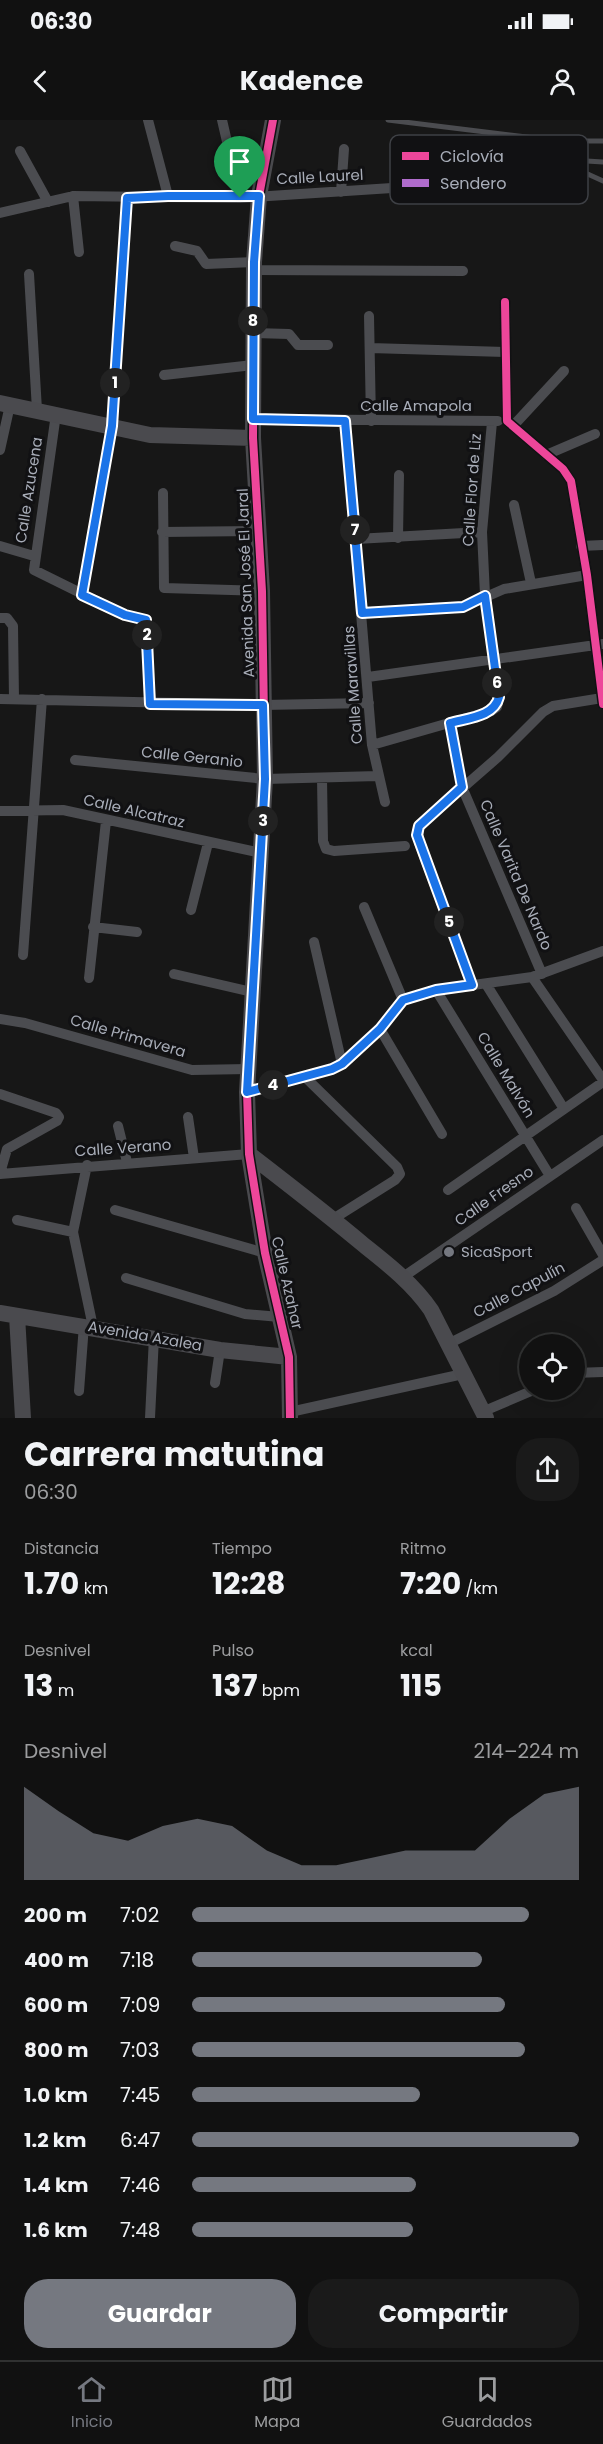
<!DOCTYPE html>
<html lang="es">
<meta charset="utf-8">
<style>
body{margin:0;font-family:Poppins,sans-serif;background:#1a1a1a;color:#f1f3f6;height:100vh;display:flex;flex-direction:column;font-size:22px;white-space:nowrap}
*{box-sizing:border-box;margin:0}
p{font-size:20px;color:#9c9d9f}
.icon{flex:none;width:33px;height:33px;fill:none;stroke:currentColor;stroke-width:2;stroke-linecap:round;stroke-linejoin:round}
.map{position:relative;height:1298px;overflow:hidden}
.panel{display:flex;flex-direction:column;background:#111;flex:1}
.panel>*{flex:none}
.buttons{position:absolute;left:519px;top:1214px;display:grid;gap:12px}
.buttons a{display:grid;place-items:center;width:66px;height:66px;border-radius:50%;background:#111;box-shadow:0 6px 24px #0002,0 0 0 2px #303131;font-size:30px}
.pin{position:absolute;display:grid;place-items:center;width:51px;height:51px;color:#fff;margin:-62px -26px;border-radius:50% 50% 50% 0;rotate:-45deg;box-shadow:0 0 6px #0007}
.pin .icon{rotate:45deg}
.km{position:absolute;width:30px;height:30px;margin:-15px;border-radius:50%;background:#222;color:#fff;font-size:16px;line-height:30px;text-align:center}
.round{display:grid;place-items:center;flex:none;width:63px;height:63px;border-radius:24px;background:#1a1a1a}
.head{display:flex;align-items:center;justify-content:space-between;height:102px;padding:0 24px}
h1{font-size:33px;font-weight:700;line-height:45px}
.stats{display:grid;grid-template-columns:repeat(3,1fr);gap:9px;height:102px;padding:6px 24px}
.stats div{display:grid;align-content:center}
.stats b{font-size:30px;font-weight:700}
.stats small{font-size:16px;font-weight:400}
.stats p{font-size:16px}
.chart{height:168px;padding:12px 24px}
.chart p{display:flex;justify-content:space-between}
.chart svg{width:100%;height:108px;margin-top:6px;fill:#757880;opacity:.7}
.action{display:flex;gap:12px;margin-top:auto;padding:12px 24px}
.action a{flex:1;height:69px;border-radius:24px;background:#757880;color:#fff;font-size:24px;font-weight:700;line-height:69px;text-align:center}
.action a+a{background:#1a1a1a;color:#f1f3f6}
ul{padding:0 24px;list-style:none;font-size:20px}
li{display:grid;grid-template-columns:96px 72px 1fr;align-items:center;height:45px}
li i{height:15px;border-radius:8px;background:#757880}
.status{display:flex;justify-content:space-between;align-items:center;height:42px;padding:0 30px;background:#111;direction:ltr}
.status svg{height:16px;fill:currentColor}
header{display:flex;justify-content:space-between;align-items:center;height:78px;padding:0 24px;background:#111;font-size:27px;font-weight:700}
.tab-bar{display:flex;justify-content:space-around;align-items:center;height:84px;border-top:2px solid #303131;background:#111;font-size:16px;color:#9c9d9f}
.tab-bar a{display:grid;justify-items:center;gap:3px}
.tab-bar .current{color:#757880}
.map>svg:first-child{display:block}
</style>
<div class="status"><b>06:30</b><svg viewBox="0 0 49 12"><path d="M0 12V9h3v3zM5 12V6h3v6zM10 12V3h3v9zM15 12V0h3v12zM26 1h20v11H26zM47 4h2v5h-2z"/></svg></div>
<header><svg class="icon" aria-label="back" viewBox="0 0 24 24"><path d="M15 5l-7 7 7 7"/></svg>Kadence<svg class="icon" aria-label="person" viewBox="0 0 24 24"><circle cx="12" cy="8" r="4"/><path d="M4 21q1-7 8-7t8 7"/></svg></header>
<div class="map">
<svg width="603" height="1298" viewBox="0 0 603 1298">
<rect width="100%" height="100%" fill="#171717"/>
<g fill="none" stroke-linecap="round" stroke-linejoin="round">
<!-- lane -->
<path stroke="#4b4c50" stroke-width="5" d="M 388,0 L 560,21 L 603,21
M 531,19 L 554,39 L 603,42
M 559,41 L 603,61"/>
<!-- street -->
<path stroke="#4b4c50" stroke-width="10" d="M 148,0 L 168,76
M 222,0 L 240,78
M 20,31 L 48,82
M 341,72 L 344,29
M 73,76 L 79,132
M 0,93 L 73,76 L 240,78 L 392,68
M 175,126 L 197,131 L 206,144 L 254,142
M 254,150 L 463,151
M 29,154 L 37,290
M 505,182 L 507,301 L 563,349 L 571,361 L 587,455 L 603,584
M 369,196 L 371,301
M 253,213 L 289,214 L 298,225 L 328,225
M 370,228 L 505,232
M 164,255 L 253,245
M 56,294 L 34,450 L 125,495 L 146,500 L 150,583
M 253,299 L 498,301
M 345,301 L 372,625 L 385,682
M 513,306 L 564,251
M 0,330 L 10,285
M 546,335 L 595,314
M 163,373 L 164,468 L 262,471
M 514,385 L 531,463
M 162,412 L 258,411
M 398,418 L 399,355
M 356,419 L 482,412
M 0,426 L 34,436
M 581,426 L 603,425
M 82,475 L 112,306 L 127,78
M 362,493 L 463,487 L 504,469 L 587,455
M 0,498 L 7,498 L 13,506 L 14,579
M 368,557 L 603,524
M 0,579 L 263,585 L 369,583
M 450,603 L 462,667 L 542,854
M 372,625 L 491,591 L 497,587 L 499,577 L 485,475 L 482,412 L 492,302
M 75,640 L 265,659 L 378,656
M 322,658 L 323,721 L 326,729 L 334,731 L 405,726
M 0,691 L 63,690 L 261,733
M 364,787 L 403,880
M 191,790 L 208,723
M 93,807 L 137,812
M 314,822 L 342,944
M 23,835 L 42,579
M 174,854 L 252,872
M 532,857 L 603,960
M 89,858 L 106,701
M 486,864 L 564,989
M 472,865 L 419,723 L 419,706 L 498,637 L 543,592 L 553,586 L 602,578
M 436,870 L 550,1056
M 0,899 L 25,903 L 192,950 L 248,949
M 380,909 L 442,1014
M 305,957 L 397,1047 L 400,1054 L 395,1060 L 333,1099
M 247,972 L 332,949 L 342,944 L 380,909 L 403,880 L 436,870 L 532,857 L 603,831
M 0,974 L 56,993 L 59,997 L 57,1001 L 7,1029 L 0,1053
M 188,997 L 194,1038
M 118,1006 L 127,1042
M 87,1045 L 73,1112 L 93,1207
M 0,1054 L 249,1034
M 448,1070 L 603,962
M 576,1088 L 603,1135
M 115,1090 L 265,1133
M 17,1100 L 73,1112
M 403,1157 L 603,1020
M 126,1158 L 245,1194 L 280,1197
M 448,1224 L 554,1171 L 603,1140
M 574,1253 L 603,1252
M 215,1263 L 220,1230
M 79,1271 L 84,1205
M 290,1292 L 463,1254
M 482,1292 L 536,1269
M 150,1298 L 154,1217"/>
<!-- secondary -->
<path stroke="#4a4a4e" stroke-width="16" d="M 273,0 L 259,76 L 254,142 L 253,318 L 262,471 L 265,659 L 247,972 L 249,1034 L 265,1133 L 289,1237 L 290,1298
M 0,283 L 150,315 L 253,318
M 249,1034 C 288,1064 327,1094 365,1126 C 389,1145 413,1164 431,1190 L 486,1298
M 0,1193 L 220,1230 L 289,1237
M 17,1196 L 23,1298"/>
<!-- quiet -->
<path stroke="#b06ccc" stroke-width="6" stroke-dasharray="12 6" stroke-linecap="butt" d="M 450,603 L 462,667"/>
<!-- cycleway casing -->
<g stroke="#111113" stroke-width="11">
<path id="cycleway" d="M 273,0 L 259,76 L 254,142 L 253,318 L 262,471 L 265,659 L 247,972 L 249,1034 L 265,1133 L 289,1237 L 290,1298
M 505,182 L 507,301 L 563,349 L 571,361 L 587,455 L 603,584"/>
</g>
<!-- cycleway -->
<use href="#cycleway" stroke="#ed469a" stroke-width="8"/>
</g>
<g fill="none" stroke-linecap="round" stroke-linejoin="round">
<!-- route casing -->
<g stroke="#fff" stroke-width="12">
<path id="route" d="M 168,76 L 259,76 L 254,142 L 253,299 L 345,301 L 362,493 L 463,487 L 485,476 L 499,577 C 494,597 468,598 450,603 L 462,667 L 419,706 L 417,715 L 472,865 L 436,870 L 403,880 L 380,909 L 342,944 L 332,949 L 247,972 L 265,659 L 263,585 L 150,584 L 146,500 L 125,495 L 82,475 L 112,306 L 127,78 Z"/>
</g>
<!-- route -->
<use href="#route" stroke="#1a73e8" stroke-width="8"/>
</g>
<!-- markers -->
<circle fill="#757880" stroke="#111113" stroke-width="2" cx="449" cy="1132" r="6"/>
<g text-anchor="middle" stroke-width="6" stroke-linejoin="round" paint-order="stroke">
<!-- street labels -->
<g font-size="15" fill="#a8adb8" stroke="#111113">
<text transform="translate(320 57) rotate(-3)" y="5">Calle Laurel</text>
<text x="416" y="291">Calle Amapola</text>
<text transform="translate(29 370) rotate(-81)" y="5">Calle Azucena</text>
<text transform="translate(472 370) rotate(-86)" y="5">Calle Flor de Liz</text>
<text transform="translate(246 463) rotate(-92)" y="5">Avenida San José El Jaral</text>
<text transform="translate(353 565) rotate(-94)" y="5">Calle Maravillas</text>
<text transform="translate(192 637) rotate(6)" y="5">Calle Geranio</text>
<text transform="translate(134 691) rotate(13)" y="5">Calle Alcatraz</text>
<text transform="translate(516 755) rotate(67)" y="5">Calle Varita De Nardo</text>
<text transform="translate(128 916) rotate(16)" y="5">Calle Primavera</text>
<text transform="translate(506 955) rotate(59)" y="5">Calle Malvón</text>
<text transform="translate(123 1028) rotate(-4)" y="5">Calle Verano</text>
<text transform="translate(494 1076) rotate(-35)" y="5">Calle Fresno</text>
<text transform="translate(287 1163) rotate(77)" y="5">Calle Azahar</text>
<text transform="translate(519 1170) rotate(-28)" y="5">Calle Capulín</text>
<text transform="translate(145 1216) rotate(10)" y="5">Avenida Azalea</text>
</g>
<!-- poi labels -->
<g font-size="15" fill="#a8adb8" stroke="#111113" text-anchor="start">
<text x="461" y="1137">SicaSport</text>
</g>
</g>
<!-- legend -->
<rect x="390" y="15" width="198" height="69" rx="9" fill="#111113" stroke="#3e4045" stroke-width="1.5"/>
<rect x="402" y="32" width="27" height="8" fill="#ed469a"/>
<rect x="402" y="59" width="27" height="8" fill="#b06ccc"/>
<g font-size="16" fill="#a8adb8">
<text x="440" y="42">Ciclovía</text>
<text x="440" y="69">Sendero</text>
</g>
</svg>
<div class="buttons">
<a><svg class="icon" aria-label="locate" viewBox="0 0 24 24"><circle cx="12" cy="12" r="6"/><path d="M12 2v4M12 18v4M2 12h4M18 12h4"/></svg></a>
</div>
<div class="pin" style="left:240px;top:78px;background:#1e9e55"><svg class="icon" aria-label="arrive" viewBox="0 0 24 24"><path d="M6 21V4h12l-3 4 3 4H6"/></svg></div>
<b class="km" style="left:115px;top:263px">1</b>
<b class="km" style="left:147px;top:515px">2</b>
<b class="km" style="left:263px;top:701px">3</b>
<b class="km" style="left:273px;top:965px">4</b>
<b class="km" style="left:449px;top:802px">5</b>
<b class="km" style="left:497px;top:563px">6</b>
<b class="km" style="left:355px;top:410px">7</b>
<b class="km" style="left:253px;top:201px">8</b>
</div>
<section class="panel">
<div class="head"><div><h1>Carrera matutina</h1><p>06:30</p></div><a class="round"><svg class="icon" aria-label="share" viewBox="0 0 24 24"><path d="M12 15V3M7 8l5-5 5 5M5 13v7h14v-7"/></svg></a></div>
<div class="stats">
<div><p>Distancia</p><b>1.70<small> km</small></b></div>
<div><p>Tiempo</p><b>12:28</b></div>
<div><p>Ritmo</p><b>7:20<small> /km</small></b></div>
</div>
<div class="stats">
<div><p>Desnivel</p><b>13<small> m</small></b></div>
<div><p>Pulso</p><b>137<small> bpm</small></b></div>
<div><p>kcal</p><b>115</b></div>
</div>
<div class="chart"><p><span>Desnivel</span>214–224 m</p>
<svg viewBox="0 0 160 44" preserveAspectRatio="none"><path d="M0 44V6L10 16L20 25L30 28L40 22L50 19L60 22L70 32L80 38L90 38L100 35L110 32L120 32L130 32L140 19L150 9L160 6V44z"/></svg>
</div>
<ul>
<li><b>200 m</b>7:02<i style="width:87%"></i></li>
<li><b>400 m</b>7:18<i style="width:75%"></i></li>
<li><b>600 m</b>7:09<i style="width:81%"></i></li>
<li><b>800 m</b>7:03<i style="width:86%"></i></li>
<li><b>1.0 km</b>7:45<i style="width:59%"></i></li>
<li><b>1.2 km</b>6:47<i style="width:100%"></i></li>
<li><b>1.4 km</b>7:46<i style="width:58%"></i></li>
<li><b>1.6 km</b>7:48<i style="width:57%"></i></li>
</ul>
<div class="action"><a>Guardar</a><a>Compartir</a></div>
</section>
<nav class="tab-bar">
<a class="current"><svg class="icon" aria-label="home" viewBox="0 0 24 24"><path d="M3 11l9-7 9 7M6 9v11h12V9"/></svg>Inicio</a>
<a><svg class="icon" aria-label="map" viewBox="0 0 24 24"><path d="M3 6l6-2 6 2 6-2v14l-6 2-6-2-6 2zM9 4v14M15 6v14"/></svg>Mapa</a>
<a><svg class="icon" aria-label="saved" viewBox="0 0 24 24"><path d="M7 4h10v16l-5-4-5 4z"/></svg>Guardados</a>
</nav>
